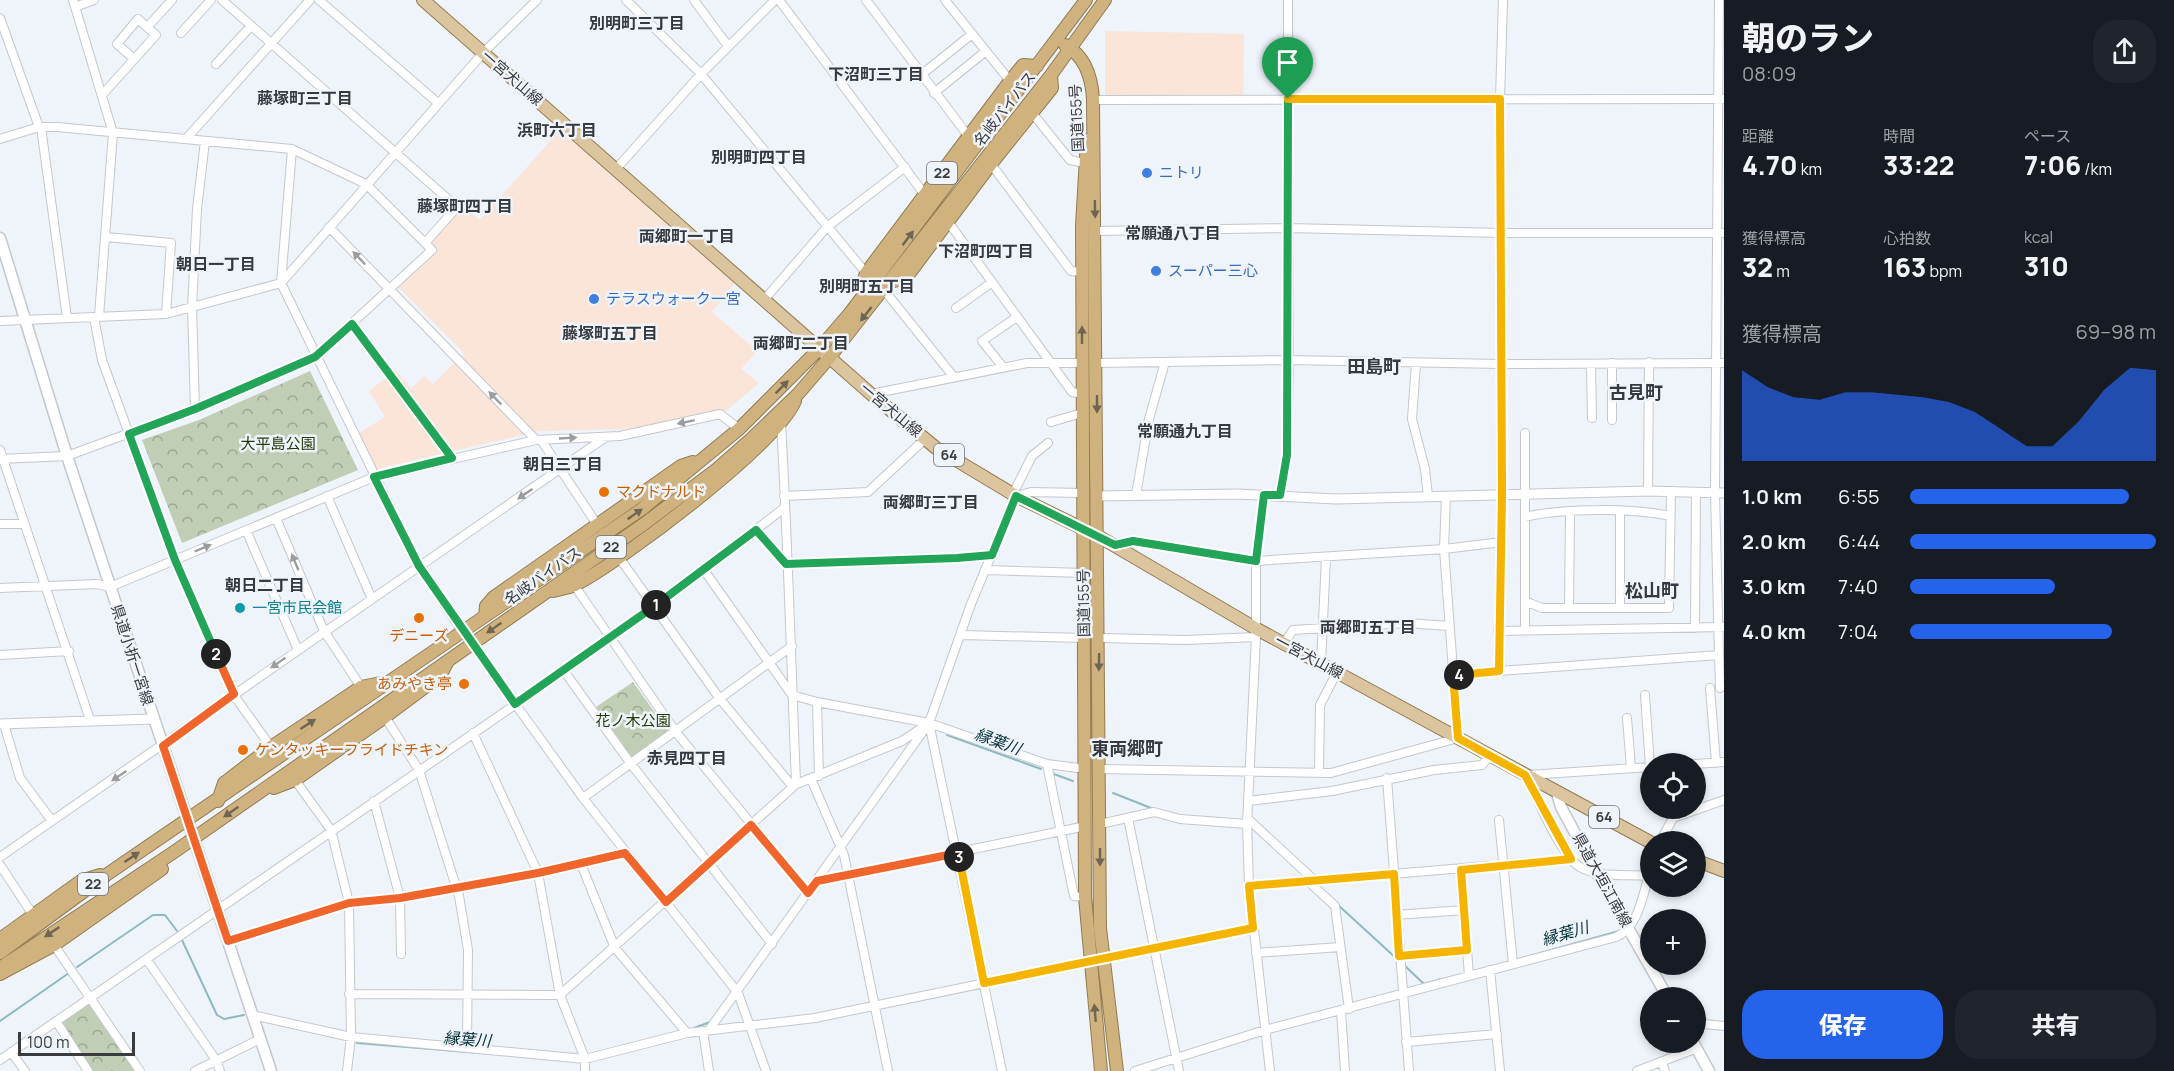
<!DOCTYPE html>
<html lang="ja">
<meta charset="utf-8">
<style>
body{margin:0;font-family:Manrope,"Noto Sans JP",sans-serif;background:#20242c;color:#f1f3f6;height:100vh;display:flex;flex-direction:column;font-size:22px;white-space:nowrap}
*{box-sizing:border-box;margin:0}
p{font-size:20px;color:#9ea1a6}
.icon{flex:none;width:33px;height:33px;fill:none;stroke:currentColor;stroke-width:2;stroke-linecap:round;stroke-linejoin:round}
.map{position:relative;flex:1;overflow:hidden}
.sheet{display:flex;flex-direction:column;background:#171b24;width:450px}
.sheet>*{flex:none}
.tools{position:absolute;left:1640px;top:753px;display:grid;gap:12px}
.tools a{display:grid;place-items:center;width:66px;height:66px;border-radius:50%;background:#171b24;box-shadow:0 3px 9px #0003;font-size:30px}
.scale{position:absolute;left:18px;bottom:15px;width:117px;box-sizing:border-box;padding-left:6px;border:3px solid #393b3d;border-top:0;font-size:16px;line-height:21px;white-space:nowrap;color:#393b3d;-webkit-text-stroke:4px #eff3fa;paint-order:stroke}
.pin{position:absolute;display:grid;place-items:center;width:51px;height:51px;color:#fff;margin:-62px -26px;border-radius:50% 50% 50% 0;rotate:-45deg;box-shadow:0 0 6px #0007}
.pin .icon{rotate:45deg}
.km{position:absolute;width:30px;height:30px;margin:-15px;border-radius:50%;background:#222;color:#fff;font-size:16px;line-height:30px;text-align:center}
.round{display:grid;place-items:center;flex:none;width:63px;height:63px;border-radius:24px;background:#20242c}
.head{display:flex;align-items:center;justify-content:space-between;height:102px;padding:0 18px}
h1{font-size:33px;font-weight:800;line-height:45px}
.figures{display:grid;grid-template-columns:repeat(3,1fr);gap:9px;height:102px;padding:6px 18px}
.figures div{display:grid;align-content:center}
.figures b{font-size:26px;font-weight:800}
.figures small{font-size:16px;font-weight:400}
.figures p{font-size:16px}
.chart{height:168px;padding:12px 18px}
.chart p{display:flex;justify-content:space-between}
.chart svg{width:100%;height:108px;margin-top:6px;fill:#2563eb;opacity:.7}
.primary-button{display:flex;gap:12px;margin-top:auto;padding:12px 18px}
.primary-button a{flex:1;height:69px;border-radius:24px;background:#2563eb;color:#fff;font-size:24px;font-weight:800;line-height:69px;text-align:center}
.primary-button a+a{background:#20242c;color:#f1f3f6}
ul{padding:0 18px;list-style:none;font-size:20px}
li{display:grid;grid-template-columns:96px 72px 1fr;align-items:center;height:45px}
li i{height:15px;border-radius:8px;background:#2563eb}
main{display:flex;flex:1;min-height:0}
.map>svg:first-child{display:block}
</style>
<main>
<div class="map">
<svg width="1724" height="1071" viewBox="0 0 1724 1071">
<defs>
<pattern id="park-crowns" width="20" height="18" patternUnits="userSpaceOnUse" patternTransform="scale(1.5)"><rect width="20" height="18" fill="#c0ceb5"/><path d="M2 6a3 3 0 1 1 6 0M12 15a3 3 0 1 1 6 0" fill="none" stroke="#9da894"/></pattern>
</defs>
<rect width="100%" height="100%" fill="#eff3fa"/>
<!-- commercial -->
<path fill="#fbe4d8" d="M 1105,31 L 1244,34 L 1243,99 L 1105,98 Z
M 562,128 L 738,279 L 712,312 L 757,351 L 741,369 L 759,383 L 726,411 L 625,429 L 539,431 L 377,469 L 359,433 L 385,417 L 369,391 L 396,370 L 411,389 L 424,376 L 433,384 L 464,353 L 398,287 L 437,251 L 429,243 L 462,205 L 480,220 Z"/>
<!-- park -->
<path fill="url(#park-crowns)" d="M 310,371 L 358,470 L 182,543 L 142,440 L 199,420 Z
M 633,682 L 668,731 L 632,757 L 596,707 Z
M 89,1004 L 135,1071 L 93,1071 L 61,1023 Z"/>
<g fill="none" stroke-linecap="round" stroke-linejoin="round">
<!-- stream -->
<path stroke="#8dbac0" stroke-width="2" d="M 947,735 L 1041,769
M 1051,773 L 1073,781
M 1113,793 L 1151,808
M 1337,904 L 1397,959
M 1634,911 L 1640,894
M 182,940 L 217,1015 L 224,1019 L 244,1015
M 1515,960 L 1619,931
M 1405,966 L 1424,984 L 1441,979
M 77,967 L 153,915 L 165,915 L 177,931
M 0,1021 L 69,973
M 694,1028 L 710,1022
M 357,1043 L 493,1054"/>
<!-- minor casing -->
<g stroke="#c4c8ce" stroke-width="10">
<path id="minor" d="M 73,0 L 113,133 L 99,316
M 222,0 L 457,207 L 425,243
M 319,0 L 438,103
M 626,0 L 701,74 L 866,273
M 694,0 L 728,46
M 779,0 L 925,195
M 866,0 L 969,137
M 945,0 L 1010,81
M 75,7 L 94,0
M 0,18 L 39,127
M 151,23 L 172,0
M 181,33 L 211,0
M 216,64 L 251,26
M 921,75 L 972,34
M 934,93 L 986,51
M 102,95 L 156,35 L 138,19 L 117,44 L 134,59
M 1093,100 L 1724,99
M 1033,114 L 1070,160 L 1085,163
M 41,127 L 67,318
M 0,139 L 39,127 L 57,127 L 292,149 L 366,184 L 432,250 L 315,357 L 195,409 L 67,456 L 0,459
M 186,139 L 310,0
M 292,149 L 281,283 L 419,566 L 454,619 L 583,798 L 738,993 L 766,1071
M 991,164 L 1071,271 L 1082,272
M 616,169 L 701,74 L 775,0
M 949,223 L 1072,392 L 1082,394
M 329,227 L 536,440
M 1095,231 L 1289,228 L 1502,233 L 1724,233
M 106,237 L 171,243 L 166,314
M 884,290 L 953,376
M 764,300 L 827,227 L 905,167
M 956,308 L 991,283
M 94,317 L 102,360 L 175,560 L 233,694 L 271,747
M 0,321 L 166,314 L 281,283 L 483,53 L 537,0
M 352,324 L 452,457
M 1097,363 L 1289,360 L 1501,364 L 1724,363
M 1416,363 L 1412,419 L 1425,469 L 1428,496
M 1591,364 L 1592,418
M 1003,367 L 982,341 L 1017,317
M 871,394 L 1027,363 L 1082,363
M 195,409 L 192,308 L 197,209 L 205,141
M 1612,420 L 1612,363
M 1051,422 L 1082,413
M 1525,433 L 1525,630
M 541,440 L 598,526
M 0,450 L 90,720
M 1648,491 L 1649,362
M 1013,494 L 1032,456 L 1048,443
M 1136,495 L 1149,419 L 1165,362
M 1264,495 L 1256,561 L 1256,637 L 1247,824 L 1249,886 L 1270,1071
M 327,496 L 372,599
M 784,496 L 868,492 L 925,439
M 1280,496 L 1287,455 L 1289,360 L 1288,0
M 1620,512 L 1620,608
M 1525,517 C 1563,508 1632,508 1670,516
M 276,518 L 324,631 L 361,687
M 0,524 L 24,524
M 246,530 L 298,650
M 756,530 L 786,564 L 957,558 L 992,554
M 1115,545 L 1133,541 L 1256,561 L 1444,549 L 1502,542
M 618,556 L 720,699 L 793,787
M 704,570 L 792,695 L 817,702 L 929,723 L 1047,764 L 1086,769
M 985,570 L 1085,573
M 574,585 L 675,731 L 808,893
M 0,588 L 97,584 L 110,587 L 374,477 L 536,440 L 620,436 L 720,414 L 739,429
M 1525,601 L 1542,608 L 1669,608 L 1671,491
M 1569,608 L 1570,512
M 1695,628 L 1696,492
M 1498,631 L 1724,627
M 962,635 L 1084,638
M 1100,638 L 1186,640 L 1256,637
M 1284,643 L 1293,630 L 1407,623 L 1449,626
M 0,655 L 69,651
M 1719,655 L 1720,688
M 1321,663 L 1326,558
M 564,671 L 631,764 L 772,944
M 1499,671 L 1719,655 L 1715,493 L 1719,0
M 1453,675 L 1499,671 L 1502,494 L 1500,99 L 1503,0
M 1710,688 L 1716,763
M 817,702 L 819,776
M 385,717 L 419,770 L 459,896 L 468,950 L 467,1046
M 1627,718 L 1631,768
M 4,724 L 20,778 L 52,821
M 473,733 L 538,873 L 560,995 L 585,1059 L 585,1071
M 1047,764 L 1074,896 L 1085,897
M 1695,764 L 1724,762
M 1099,769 L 1331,773 L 1458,738 L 1444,549 L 1446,496
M 1319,772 L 1320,705 L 1337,672
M 1528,775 L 1650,767 L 1645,695
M 1526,776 C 1536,796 1561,857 1580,867 C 1598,878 1628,874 1649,876
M 1387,778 L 1409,1071
M 811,779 L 844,855 L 888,1071
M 295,780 L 331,830 L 349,903 L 351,1037 L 347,1071
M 794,785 L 902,741 L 929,723 L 1002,1071
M 583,798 L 792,646
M 374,801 L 400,898 L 401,954
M 1248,801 L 1332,791 L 1434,770 L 1482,765 L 1490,756
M 1128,818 L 1179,1071
M 1247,818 L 1314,880
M 1499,820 L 1513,964
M 1100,824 L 1154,812 L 1180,819 L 1247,824
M 1660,842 L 1673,818 L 1724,800
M 0,857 L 606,437
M 581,864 L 615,948 L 687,1033
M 0,865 L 33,915
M 1461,870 L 1469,976
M 817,881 L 1086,826
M 1308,881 L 1335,906 L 1349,1009
M 1249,886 L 1571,859
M 1396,915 L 1464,910
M 228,941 L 349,903 L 400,898 L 538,873 L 625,853
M 54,945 L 140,1071
M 1256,953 L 1340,947
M 1399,956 L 1467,950
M 147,960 L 216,1060 L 220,1071
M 1490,970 L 1500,1071
M 349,994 L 560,995 L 793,787 L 796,782 C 791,663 788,543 781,423
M 1341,1011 L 1345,1071
M 252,1015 L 351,1037 L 585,1059 L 687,1033 L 815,1018 L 1253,928
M 56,1021 L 88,1071
M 1695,1023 L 1724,1026
M 709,1030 L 929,723 L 971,604 L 1016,496 L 1031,492 L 1083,493
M 703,1031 L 709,1071
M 1406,1042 L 1497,1034
M 11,1052 L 25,1071
M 0,1060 L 564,671 L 704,570 L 784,508
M 1662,1062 L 1665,1071
M 195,1071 L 260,1039
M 1135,1071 L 1265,1030 L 1616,937 C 1639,927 1643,894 1650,871
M 1637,1071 L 1697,1048"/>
</g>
<!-- tertiary casing -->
<g stroke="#c4c8ce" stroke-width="11">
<path id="tertiary" d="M 1096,496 L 1238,494 L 1336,499 L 1648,491 L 1724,493
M 0,724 L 153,719"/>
</g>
<!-- secondary casing -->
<g stroke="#c4c8ce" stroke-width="13">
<path id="secondary" d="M 0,238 L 67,456 L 271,1071
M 1557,793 L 1561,807 L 1596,872 L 1668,998
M 1693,1042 L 1709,1071"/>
</g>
<!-- primary casing -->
<g stroke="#937c52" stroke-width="14">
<path id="primary" d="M 423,0 L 871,394 L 936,448 L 1016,496 L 1098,536 L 1255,628 L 1650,842
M 1695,860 L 1724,871"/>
</g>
<!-- trunk casing -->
<g stroke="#937c52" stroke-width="14">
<path id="trunk" d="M 1065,45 C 1085,56 1092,78 1093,100 L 1100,928 L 1117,1071
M 1087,140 L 1082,226 L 1085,897 L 1101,1071
M 890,282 L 906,278 L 991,164 L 1052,88 L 1051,75
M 863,295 L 862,286 L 866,273 L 1010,81 L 1023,65 L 1037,66
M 553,591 C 560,589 568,588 575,585 C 622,561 776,445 795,401
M 485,616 L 486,606 L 494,597 L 681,466 L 693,462
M 274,788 L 295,780 L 385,717 L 440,676 L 447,663
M 218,801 L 224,783 L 271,747 L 361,687 L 386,682
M 0,939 L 81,881 L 100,875
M 0,953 L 106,875 L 642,509 L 739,429 L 819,349 L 850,313 L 1086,0
M 0,968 L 174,852 L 644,524 L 717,469 L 750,440 L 798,394 L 829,358 L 1051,75 L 1105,0
M 0,974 L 54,945 L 162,869"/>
</g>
<!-- minor -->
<use href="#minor" stroke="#fff" stroke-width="8"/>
<!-- tertiary -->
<use href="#tertiary" stroke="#fff" stroke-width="9"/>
<!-- secondary -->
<use href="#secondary" stroke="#fff" stroke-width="10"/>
<!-- primary -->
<use href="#primary" stroke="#dbc59e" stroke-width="12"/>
<!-- trunk -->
<use href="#trunk" stroke="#cfb27e" stroke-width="12"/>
</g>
<!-- one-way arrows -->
<defs><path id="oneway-solid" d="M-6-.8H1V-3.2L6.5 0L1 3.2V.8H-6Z" transform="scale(1.5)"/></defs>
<g fill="#6e6554">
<use href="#oneway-solid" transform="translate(1095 209) rotate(89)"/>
<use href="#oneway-solid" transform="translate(908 238) rotate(-53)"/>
<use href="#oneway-solid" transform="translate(866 314) rotate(128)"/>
<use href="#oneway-solid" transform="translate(1082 335) rotate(-90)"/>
<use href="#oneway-solid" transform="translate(782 387) rotate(-45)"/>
<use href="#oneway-solid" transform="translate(1097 404) rotate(90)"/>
<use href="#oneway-solid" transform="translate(635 514) rotate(-35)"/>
<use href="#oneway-solid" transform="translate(494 628) rotate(145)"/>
<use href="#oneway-solid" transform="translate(1099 662) rotate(91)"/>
<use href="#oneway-solid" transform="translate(308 724) rotate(-33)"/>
<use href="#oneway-solid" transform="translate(231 812) rotate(145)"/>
<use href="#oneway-solid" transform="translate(132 857) rotate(-34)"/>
<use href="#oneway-solid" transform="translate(1100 857) rotate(90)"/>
<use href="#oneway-solid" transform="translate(52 932) rotate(146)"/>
<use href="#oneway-solid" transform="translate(1095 1013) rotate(-95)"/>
</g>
<g fill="#9c9d9e">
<use href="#oneway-solid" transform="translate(359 258) rotate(-134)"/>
<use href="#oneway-solid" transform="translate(495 398) rotate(-134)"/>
<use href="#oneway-solid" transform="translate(686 422) rotate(168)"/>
<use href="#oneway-solid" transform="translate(568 438) rotate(-3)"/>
<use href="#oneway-solid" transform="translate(525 494) rotate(146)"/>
<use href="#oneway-solid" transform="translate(203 548) rotate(-23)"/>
<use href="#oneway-solid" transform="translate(295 562) rotate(-113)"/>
<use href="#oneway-solid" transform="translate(278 663) rotate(145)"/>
<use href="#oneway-solid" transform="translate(119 776) rotate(146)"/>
</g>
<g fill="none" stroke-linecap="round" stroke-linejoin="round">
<!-- split-1 casing -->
<g stroke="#fff" stroke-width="12">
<path id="split-1" d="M 656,605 L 756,530 L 786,564 L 957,558 L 992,555 L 1016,496 L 1115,545 L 1133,541 L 1256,561 L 1264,495 L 1280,495 L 1287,455 L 1288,99"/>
</g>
<!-- split-2 casing -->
<g stroke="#fff" stroke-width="12">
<path id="split-2" d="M 216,654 L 175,560 L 129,434 L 195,409 L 315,357 L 352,324 L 452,458 L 374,477 L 419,566 L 515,704 L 656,605"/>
</g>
<!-- split-3 casing -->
<g stroke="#fff" stroke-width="12">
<path id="split-3" d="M 216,654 L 234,694 L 163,746 L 228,941 L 349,903 L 400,898 L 538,873 L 625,853 L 666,902 L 751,825 L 808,893 L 817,881 L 958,853 L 959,857"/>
</g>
<!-- split-4 casing -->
<g stroke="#fff" stroke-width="12">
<path id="split-4" d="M 959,857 L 984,983 L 1253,928 L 1249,886 L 1394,874 L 1399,956 L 1467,950 L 1461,870 L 1571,859 L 1525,775 L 1458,738 L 1453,675 L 1459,675"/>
</g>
<!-- split-5 casing -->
<g stroke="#fff" stroke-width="12">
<path id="split-5" d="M 1288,99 L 1500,99 L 1502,494 L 1499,671 L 1459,675"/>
</g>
<!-- split-1 -->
<use href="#split-1" stroke="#22a559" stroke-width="8"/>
<!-- split-2 -->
<use href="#split-2" stroke="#22a559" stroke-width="8"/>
<!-- split-3 -->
<use href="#split-3" stroke="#f0652b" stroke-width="8"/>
<!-- split-4 -->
<use href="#split-4" stroke="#f5b400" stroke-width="8"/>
<!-- split-5 -->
<use href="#split-5" stroke="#f5b400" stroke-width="8"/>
</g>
<!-- markers -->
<g fill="#3f7fe0" stroke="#eff3fa" stroke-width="2">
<circle cx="1147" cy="173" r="6"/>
<circle cx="1156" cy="271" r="6"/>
<circle cx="594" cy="299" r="6"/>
</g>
<g fill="#e8710a" stroke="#eff3fa" stroke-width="2">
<circle cx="604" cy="492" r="6"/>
<circle cx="419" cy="618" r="6"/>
<circle cx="464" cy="684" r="6"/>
<circle cx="243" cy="750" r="6"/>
</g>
<circle fill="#0f9aa8" stroke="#eff3fa" stroke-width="2" cx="240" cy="608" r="6"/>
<g text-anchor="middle" stroke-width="5" stroke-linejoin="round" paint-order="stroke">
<!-- shield labels -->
<g fill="#eff3fa" stroke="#707276" stroke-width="1.5">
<rect x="927" y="162" width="30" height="22" rx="4.5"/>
<rect x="934" y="444" width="30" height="22" rx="4.5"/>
<rect x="596" y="536" width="30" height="22" rx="4.5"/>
<rect x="1589" y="806" width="30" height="22" rx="4.5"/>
<rect x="78" y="873" width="30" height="22" rx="4.5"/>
</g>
<g font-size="14" font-weight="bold" fill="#393b3d">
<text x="942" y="178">22</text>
<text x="949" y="460">64</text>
<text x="611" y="552">22</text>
<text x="1604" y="822">64</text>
<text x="93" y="889">22</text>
</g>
<!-- street labels -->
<g font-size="15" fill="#393b3d" stroke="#eff3fa">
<text transform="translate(512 78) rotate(41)" y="5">一宮犬山線</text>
<text transform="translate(1005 109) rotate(-52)" y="5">名岐バイパス</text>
<text transform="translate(1077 118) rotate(-93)" y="5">国道155号</text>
<text transform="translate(891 410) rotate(40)" y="5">一宮犬山線</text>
<text transform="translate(543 576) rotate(-35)" y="5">名岐バイパス</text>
<text transform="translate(1084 603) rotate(-91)" y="5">国道155号</text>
<text transform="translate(132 655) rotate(72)" y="5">県道小折一宮線</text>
<text transform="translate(1309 657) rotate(28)" y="5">一宮犬山線</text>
<text transform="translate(1602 880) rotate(61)" y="5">県道大垣江南線</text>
</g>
<!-- shop labels -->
<g font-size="15" fill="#366cbe" stroke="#eff3fa" text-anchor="start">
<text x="1159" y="178">ニトリ</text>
<text x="1168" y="276">スーパー三心</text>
<text x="606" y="304">テラスウォーク一宮</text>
</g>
<!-- park labels -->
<g font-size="15" fill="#243b09" stroke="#eff3fa">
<text x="278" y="449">大平島公園</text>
<text x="633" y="726">花ノ木公園</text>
</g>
<!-- food labels -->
<g font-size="15" fill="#c56008" stroke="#eff3fa" text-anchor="start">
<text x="616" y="497">マクドナルド</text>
<text x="419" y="641" text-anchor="middle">デニーズ</text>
<text x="452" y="689" text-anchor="end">あみやき亭</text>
<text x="255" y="755">ケンタッキーフライドチキン</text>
</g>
<!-- culture labels -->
<g font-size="15" fill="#0d838f" stroke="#eff3fa" text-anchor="start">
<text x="252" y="613">一宮市民会館</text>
</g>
<!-- neighbourhood labels -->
<g font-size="16" font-weight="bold" fill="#36393e" stroke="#eff3fa">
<text x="637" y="29">別明町三丁目</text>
<text x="876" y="80">下沼町三丁目</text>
<text x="305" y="104">藤塚町三丁目</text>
<text x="557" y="136">浜町六丁目</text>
<text x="759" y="163">別明町四丁目</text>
<text x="465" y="212">藤塚町四丁目</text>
<text x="1173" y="239">常願通八丁目</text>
<text x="687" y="242">両郷町一丁目</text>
<text x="986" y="257">下沼町四丁目</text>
<text x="216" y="270">朝日一丁目</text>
<text x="867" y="292">別明町五丁目</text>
<text x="610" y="339">藤塚町五丁目</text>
<text x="801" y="349">両郷町二丁目</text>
<text x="1185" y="437">常願通九丁目</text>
<text x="563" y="470">朝日三丁目</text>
<text x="931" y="508">両郷町三丁目</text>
<text x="265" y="591">朝日二丁目</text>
<text x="1368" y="633">両郷町五丁目</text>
<text x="687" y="764">赤見四丁目</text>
</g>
<!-- water labels -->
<g font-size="16" font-style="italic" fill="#053237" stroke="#eff3fa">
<text transform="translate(998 741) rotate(20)" y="6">縁葉川</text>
<text transform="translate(1565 933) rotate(-16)" y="6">縁葉川</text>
<text transform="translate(467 1039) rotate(4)" y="6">縁葉川</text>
</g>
<!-- quarter labels -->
<g font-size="18" font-weight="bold" fill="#36393e" stroke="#eff3fa">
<text x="1374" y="373">田島町</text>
<text x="1636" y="399">古見町</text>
<text x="1652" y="597">松山町</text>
<text x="1127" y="755">東両郷町</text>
</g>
</g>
</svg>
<div class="tools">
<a><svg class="icon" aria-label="locate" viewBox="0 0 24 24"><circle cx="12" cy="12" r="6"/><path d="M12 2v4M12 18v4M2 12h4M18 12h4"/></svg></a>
<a><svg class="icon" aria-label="layers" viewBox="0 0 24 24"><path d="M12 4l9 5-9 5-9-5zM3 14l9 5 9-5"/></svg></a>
<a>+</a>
<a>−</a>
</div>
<div class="scale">100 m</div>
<div class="pin" style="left:1288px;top:99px;background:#1e9e55"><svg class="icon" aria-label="arrive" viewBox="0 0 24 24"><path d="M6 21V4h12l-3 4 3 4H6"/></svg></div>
<b class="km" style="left:656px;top:605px">1</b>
<b class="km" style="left:216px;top:654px">2</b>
<b class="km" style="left:959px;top:857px">3</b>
<b class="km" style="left:1459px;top:675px">4</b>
</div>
<section class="sheet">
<div class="head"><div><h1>朝のラン</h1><p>08:09</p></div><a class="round"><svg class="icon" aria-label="share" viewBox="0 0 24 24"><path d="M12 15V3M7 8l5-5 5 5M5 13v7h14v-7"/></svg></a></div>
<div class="figures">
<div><p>距離</p><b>4.70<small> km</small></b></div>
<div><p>時間</p><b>33:22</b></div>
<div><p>ペース</p><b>7:06<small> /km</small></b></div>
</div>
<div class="figures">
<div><p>獲得標高</p><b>32<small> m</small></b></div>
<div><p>心拍数</p><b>163<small> bpm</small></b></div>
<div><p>kcal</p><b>310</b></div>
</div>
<div class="chart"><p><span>獲得標高</span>69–98 m</p>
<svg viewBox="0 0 160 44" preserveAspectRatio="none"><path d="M0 44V7L10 14L20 18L30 19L40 16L50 16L60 17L70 18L80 20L90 24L100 31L110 38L120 38L130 28L140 15L150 6L160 7V44z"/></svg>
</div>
<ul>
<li><b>1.0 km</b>6:55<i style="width:89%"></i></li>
<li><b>2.0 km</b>6:44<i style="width:100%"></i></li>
<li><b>3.0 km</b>7:40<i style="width:59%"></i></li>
<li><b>4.0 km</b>7:04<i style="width:82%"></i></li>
</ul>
<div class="primary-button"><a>保存</a><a>共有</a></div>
</section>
</main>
